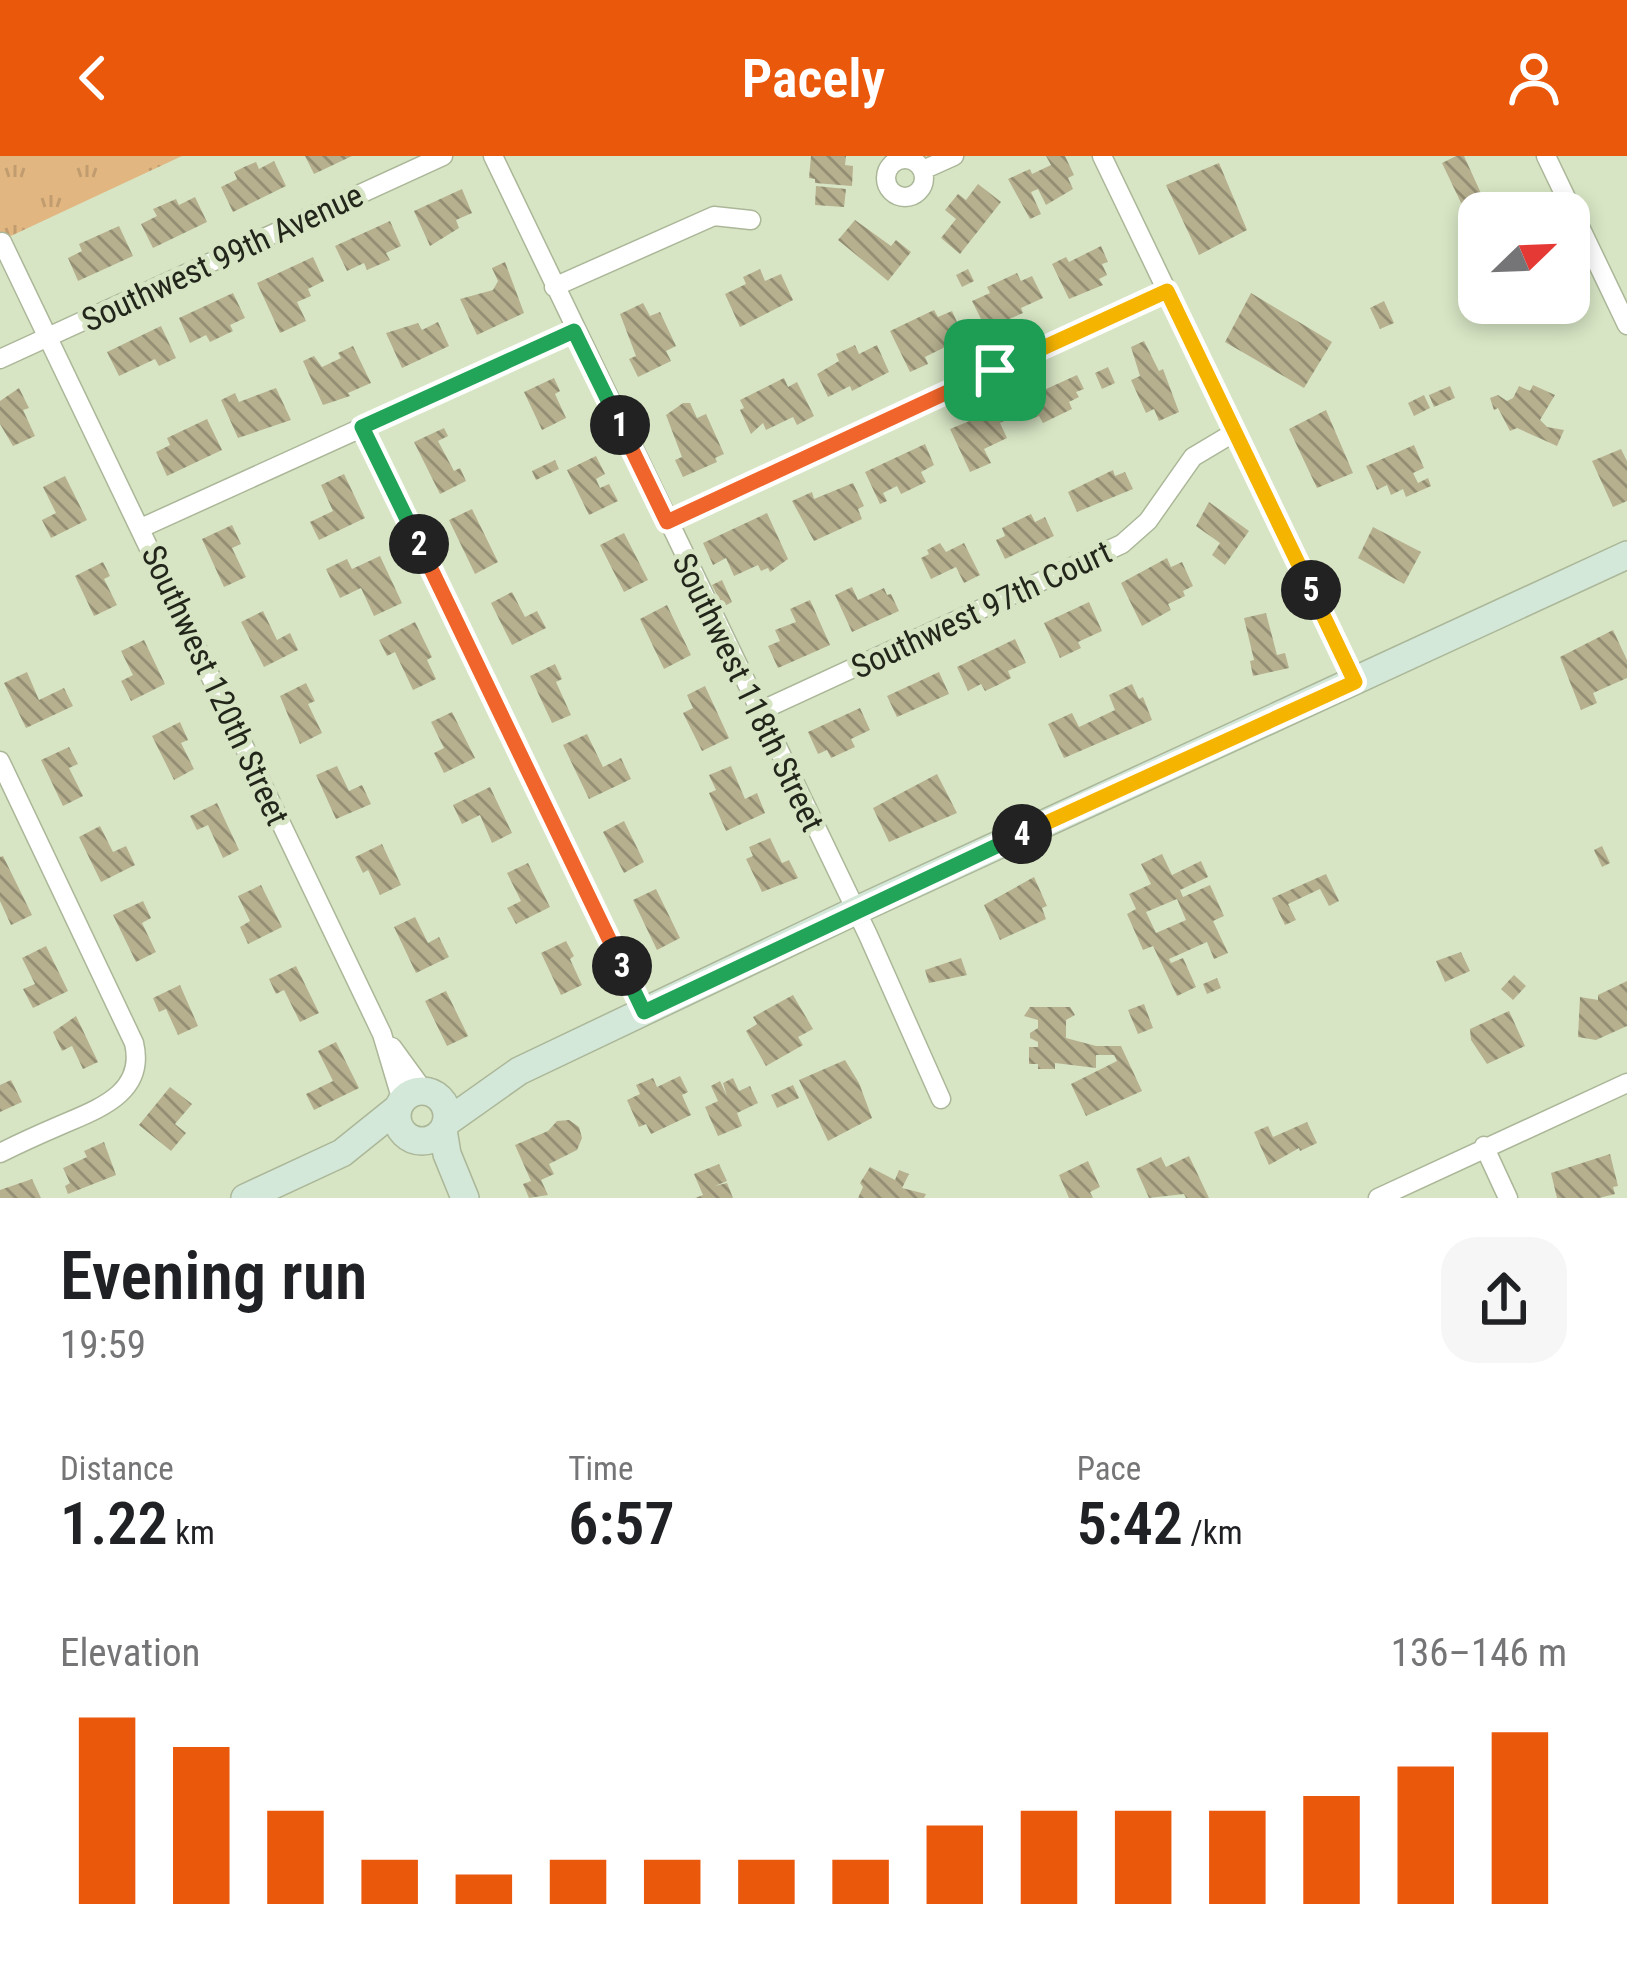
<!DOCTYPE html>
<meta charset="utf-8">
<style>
body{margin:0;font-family:"Roboto Condensed",sans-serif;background:#f6f6f6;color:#202124;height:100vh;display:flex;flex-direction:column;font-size:45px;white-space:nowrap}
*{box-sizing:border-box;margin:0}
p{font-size:39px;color:#757577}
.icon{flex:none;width:66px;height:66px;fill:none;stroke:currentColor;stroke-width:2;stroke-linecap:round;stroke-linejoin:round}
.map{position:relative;height:1042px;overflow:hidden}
.side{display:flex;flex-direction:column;background:#fff;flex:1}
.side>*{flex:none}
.needle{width:78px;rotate:67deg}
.tools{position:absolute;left:1458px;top:36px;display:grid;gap:24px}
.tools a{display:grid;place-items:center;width:132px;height:132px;border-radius:24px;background:#fff;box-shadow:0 6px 18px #0003;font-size:60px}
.pin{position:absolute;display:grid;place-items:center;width:102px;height:102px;color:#fff;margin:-51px;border-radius:24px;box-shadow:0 6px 18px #0006}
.km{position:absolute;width:60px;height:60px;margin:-30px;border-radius:50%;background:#222;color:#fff;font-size:33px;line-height:60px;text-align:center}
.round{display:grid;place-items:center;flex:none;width:126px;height:126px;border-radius:36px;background:#f6f6f6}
.head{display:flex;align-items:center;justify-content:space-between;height:204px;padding:0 60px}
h1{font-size:66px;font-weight:600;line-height:90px}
.stats{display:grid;grid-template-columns:repeat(3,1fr);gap:18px;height:204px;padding:12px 60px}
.stats div{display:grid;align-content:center}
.stats b{font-size:60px;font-weight:600}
.stats small{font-size:33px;font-weight:400}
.stats p{font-size:33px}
.chart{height:336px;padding:24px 60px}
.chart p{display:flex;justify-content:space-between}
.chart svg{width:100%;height:216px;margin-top:12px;stroke:#ea580c;stroke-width:6}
header{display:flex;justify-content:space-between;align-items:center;height:156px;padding:0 60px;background:#ea580c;color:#fff;font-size:54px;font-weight:600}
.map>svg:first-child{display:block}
</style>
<header><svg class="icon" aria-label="back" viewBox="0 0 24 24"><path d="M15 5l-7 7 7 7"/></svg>Pacely<svg class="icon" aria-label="person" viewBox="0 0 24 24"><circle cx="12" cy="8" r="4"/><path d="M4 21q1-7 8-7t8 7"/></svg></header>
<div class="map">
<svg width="1627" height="1042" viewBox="0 0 1627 1042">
<defs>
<pattern id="grass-tufts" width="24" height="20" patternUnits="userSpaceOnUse" patternTransform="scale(3)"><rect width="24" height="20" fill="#e1b681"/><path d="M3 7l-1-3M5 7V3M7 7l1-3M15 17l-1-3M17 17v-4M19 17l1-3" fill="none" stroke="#c19c6f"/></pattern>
<pattern id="building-back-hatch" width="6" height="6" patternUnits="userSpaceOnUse" patternTransform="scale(3)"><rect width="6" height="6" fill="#b6b08f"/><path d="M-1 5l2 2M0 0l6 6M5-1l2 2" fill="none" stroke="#948f74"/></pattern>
</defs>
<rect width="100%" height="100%" fill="#d7e5c4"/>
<!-- grass -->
<path fill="url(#grass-tufts)" d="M 0,0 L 182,0 L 0,85 Z"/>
<!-- building -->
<path fill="url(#building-back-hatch)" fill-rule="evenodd" d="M 305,0 L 352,0 L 314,18 Z
M 811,0 L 846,0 L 845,9 L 853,10 L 852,30 L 815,27 L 815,23 L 809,22 Z
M 1046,0 L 1065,0 L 1074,19 L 1068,22 L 1073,33 L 1046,49 L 1038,33 L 1031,36 L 1041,58 L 1030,63 L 1008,23 L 1030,13 L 1032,18 L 1051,9 Z
M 1456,0 L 1464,0 L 1484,44 L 1492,40 L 1500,57 L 1479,57 L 1479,72 L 1474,74 L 1442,7 Z
M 274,5 L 286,30 L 233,56 L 221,31 L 237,23 L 234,16 L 244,11 L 256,6 L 259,13 Z
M 1219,7 L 1247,74 L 1199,99 L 1166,29 Z
M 978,28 L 1001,46 L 960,98 L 941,82 L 956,63 L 945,54 L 958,38 L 966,44 Z
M 816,30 L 846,33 L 844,51 L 815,49 Z
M 462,33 L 472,57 L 456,64 L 459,72 L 430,90 L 414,55 Z
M 195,41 L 207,66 L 153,92 L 141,68 L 157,60 L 153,53 L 176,43 L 179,49 Z
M 855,64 L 891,90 L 896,84 L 911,96 L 888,125 L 838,84 Z
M 390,65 L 401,90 L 386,97 L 390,104 L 367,114 L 364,107 L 347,115 L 335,90 Z
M 119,70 L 133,100 L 78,125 L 68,102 L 82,95 L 79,88 Z
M 1101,90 L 1108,106 L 1102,108 L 1107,119 L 1099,123 L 1103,129 L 1069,143 L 1052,108 L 1066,101 L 1069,106 Z
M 313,101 L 324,125 L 308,133 L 311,140 L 297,146 L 306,165 L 280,177 L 257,127 Z
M 505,106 L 524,157 L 477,179 L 460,143 L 493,134 L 498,125 L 492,112 Z
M 760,113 L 765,125 L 781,118 L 793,144 L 740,171 L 725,138 L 746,128 L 743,121 Z
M 968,113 L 974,125 L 962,131 L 956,119 Z
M 1017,117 L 1021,125 L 1032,120 L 1043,142 L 1021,152 L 1023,157 L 986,173 L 972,145 L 990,137 L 987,131 Z
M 233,137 L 245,162 L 230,169 L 233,175 L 210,186 L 206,179 L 190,187 L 179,162 Z
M 1251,137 L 1332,186 L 1304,232 L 1225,186 Z
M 1384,145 L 1394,167 L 1380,173 L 1370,152 Z
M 643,147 L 650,160 L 660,156 L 676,190 L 666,195 L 671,205 L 638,221 L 629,203 L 636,200 L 620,158 Z
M 934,154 L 938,161 L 952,155 L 963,179 L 948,180 L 951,188 L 925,201 L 928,208 L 910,216 L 890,175 Z
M 438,166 L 449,190 L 402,212 L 386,177 L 418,167 L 422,174 Z
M 161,170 L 176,202 L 159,210 L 155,203 L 119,220 L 107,196 Z
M 1144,185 L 1159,215 L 1163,213 L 1179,256 L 1159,265 L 1154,253 L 1146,257 L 1131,224 L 1140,220 L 1131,191 Z
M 855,189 L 859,198 L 877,189 L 889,216 L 852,235 L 850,230 L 828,241 L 817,218 L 839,205 L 836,198 Z
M 353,190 L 371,227 L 348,237 L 350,240 L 323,249 L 303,205 L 314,200 L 322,211 L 341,202 L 338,197 Z
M 1108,211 L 1115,227 L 1102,233 L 1095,217 Z
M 1077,219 L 1084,233 L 1076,236 L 1079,241 L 1069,246 L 1072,253 L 1043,267 L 1039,260 L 1031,263 L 1022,244 Z
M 554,222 L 560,235 L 555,238 L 566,262 L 542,274 L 524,236 Z
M 784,222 L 788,231 L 797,226 L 814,260 L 797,269 L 793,261 L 766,274 L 763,267 L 751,278 L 740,254 L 744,252 L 740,244 Z
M 1533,229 L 1555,239 L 1540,264 L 1547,271 L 1564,274 L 1557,290 L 1517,272 L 1510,275 L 1498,252 L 1494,254 L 1490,242 L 1498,239 L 1507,245 L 1513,242 L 1519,230 L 1530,235 Z
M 1450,230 L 1455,242 L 1434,251 L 1429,239 Z
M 19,232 L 29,252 L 23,254 L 35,280 L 13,290 L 0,268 L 0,245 Z
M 276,232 L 291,264 L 238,282 L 221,244 L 235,237 L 239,246 Z
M 1424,239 L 1430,252 L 1414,260 L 1408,247 Z
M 683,247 L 690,247 L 697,262 L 706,258 L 724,298 L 715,302 L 717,306 L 683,321 L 675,304 L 682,301 L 666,259 Z
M 1326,254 L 1353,317 L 1317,332 L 1289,273 Z
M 994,255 L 997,260 L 1001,258 L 1004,265 L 1000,267 L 1007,282 L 984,293 L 991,307 L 970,316 L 950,273 Z
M 207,263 L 222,294 L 167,320 L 156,296 L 170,289 L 167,282 Z
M 444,272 L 448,280 L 438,285 L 454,315 L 460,312 L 466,325 L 440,338 L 414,286 Z
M 925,288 L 934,309 L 921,316 L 926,326 L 901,338 L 897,330 L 883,337 L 887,345 L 880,348 L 865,316 Z
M 1414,289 L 1424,312 L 1413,317 L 1418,327 L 1428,322 L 1431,330 L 1406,341 L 1403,333 L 1391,339 L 1387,329 L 1377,334 L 1366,310 Z
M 1621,293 L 1627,305 L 1627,345 L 1613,351 L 1592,305 Z
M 596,300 L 605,318 L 596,323 L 600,332 L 609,328 L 618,345 L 589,359 L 567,314 Z
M 555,304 L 559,313 L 536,324 L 532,315 Z
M 1113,314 L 1115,320 L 1125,316 L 1133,333 L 1077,356 L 1068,336 Z
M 344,318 L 365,362 L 319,384 L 310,366 L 333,355 L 321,329 Z
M 65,320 L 87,364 L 51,382 L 42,364 L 56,357 L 43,331 Z
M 853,327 L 864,350 L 858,353 L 862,363 L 814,385 L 792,345 L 812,336 L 814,343 Z
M 1209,346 L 1249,375 L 1225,409 L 1212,399 L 1220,387 L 1196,370 Z
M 472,353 L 498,406 L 475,418 L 449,364 Z
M 767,357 L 788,403 L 770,416 L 768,412 L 761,415 L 758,409 L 734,420 L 726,402 L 713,409 L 703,387 Z
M 1031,358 L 1035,366 L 1045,361 L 1054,380 L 1005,403 L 996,384 L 1005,380 L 1002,372 Z
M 232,369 L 241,388 L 232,392 L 246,421 L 224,431 L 202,383 Z
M 1373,371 L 1421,396 L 1404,428 L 1358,402 Z
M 624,377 L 648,424 L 624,436 L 600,389 Z
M 940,387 L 946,396 L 964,387 L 980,419 L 964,427 L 956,411 L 931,423 L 921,402 L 929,398 L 927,394 Z
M 380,400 L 402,447 L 374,460 L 361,432 L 340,442 L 326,413 L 347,403 L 352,413 Z
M 1167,402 L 1171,411 L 1182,406 L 1193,430 L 1183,435 L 1185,440 L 1168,448 L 1171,454 L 1142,470 L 1121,427 Z
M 103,406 L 110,420 L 104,423 L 117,449 L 94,460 L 75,420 Z
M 722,424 L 732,446 L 723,451 L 712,429 Z
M 852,431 L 858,444 L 884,432 L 887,439 L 891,438 L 899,455 L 852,476 L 835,439 Z
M 512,436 L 525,461 L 537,455 L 546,472 L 512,489 L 491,447 Z
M 810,444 L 830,489 L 778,512 L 768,490 L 780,485 L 775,474 L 796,466 L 790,453 Z
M 1089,446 L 1102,475 L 1078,486 L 1081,492 L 1060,502 L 1044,467 Z
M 667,449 L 691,499 L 664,513 L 640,463 Z
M 263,455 L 277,484 L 290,477 L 298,494 L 264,511 L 241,466 Z
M 1266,457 L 1277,499 L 1285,497 L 1289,512 L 1253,520 L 1250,505 L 1254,504 L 1244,462 Z
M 415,466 L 432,501 L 427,504 L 436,523 L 413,534 L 395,496 L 387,500 L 379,484 Z
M 1613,474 L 1627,504 L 1627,522 L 1593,537 L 1597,547 L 1581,554 L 1560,501 Z
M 1015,483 L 1026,507 L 1008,515 L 1011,522 L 998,529 L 985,535 L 981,528 L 968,535 L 957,511 Z
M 144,484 L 165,528 L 131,545 L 121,525 L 133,519 L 121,495 Z
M 555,508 L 562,523 L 556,526 L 571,559 L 552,567 L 530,520 Z
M 27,516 L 39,544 L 64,532 L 73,550 L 26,572 L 4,527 Z
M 939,516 L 949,538 L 897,561 L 887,540 Z
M 306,527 L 315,545 L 308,548 L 322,577 L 300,588 L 280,540 Z
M 1132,528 L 1139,543 L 1143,541 L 1152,564 L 1064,602 L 1048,568 L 1072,557 L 1079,571 L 1115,554 L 1109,539 Z
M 705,530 L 729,582 L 702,595 L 683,557 L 693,552 L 687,539 Z
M 860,552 L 870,574 L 851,583 L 855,591 L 831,602 L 827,594 L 818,598 L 808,576 Z
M 452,556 L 475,602 L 444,617 L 434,597 L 444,592 L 431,566 Z
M 180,566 L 188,584 L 181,587 L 194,613 L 174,624 L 152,580 Z
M 587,578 L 603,611 L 621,602 L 631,623 L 589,643 L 563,589 Z
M 69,591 L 78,608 L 69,612 L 83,640 L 63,650 L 41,604 Z
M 337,610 L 349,635 L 362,629 L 371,648 L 336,663 L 316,619 Z
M 731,610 L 745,643 L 757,637 L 765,657 L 726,675 L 709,637 L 716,634 L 709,619 Z
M 937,618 L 957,657 L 889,686 L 873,652 Z
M 490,631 L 512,677 L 492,687 L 480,659 L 462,668 L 453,649 Z
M 217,647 L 239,694 L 223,702 L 208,669 L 197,674 L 190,660 Z
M 624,665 L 644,706 L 624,717 L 603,676 Z
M 100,670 L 113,696 L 126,690 L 135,709 L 101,726 L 79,681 Z
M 770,682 L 782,707 L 789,704 L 798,722 L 762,736 L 746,703 L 753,700 L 749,691 Z
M 382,688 L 401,729 L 380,739 L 368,714 L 363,717 L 355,701 Z
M 1602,690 L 1610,707 L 1602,711 L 1594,694 Z
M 1162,698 L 1172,719 L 1201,705 L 1208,721 L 1180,734 L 1183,741 L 1210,729 L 1224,760 L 1213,765 L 1228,797 L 1214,803 L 1207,786 L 1169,803 L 1171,807 L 1183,802 L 1196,831 L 1177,840 L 1153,790 L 1143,794 L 1127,758 L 1136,753 L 1129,738 L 1151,728 L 1141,708 ZM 1177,743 L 1186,764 L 1156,777 L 1146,756 Z
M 3,700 L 32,759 L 11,769 L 0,745 L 0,701 Z
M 528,707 L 550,751 L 516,768 L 507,752 L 521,745 L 507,717 Z
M 1326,718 L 1339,745 L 1329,750 L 1320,733 L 1288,748 L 1296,764 L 1285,769 L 1272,742 Z
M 1034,721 L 1047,750 L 1042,752 L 1046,763 L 1000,784 L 984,749 Z
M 261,729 L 282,771 L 248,788 L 240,771 L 250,765 L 238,740 Z
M 656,733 L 680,782 L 657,794 L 633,744 Z
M 143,745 L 151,762 L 142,767 L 156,796 L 136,806 L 113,759 Z
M 415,761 L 428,787 L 439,781 L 449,801 L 416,817 L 394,771 Z
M 566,785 L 574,800 L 570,803 L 582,829 L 561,839 L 541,797 Z
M 46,790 L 68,835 L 33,852 L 23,833 L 35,828 L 22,802 Z
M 1461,796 L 1470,815 L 1445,826 L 1436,805 Z
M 961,802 L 967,819 L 929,827 L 925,814 Z
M 296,810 L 319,857 L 300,866 L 284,834 L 276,838 L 269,823 Z
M 1514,819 L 1526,830 L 1513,844 L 1501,833 Z
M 1217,822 L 1221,832 L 1207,838 L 1203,828 Z
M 1627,825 L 1627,870 L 1596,884 L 1578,881 L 1580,841 L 1598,844 L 1598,839 Z
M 180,829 L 198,870 L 178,879 L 166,853 L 159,856 L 153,842 Z
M 446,835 L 468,880 L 447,890 L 425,845 Z
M 793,839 L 813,873 L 798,881 L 803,889 L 766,910 L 746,875 L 757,868 L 753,861 Z
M 1144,848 L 1153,872 L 1138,878 L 1128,854 Z
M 1030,851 L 1070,851 L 1075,859 L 1066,864 L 1066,882 L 1096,890 L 1121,890 L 1142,935 L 1086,960 L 1071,928 L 1117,905 L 1114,899 L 1096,899 L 1096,912 L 1055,907 L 1055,913 L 1038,913 L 1038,908 L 1029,908 L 1029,891 L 1038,891 L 1038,886 L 1030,882 L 1030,877 L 1038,872 L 1038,864 L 1024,860 Z
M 1509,855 L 1525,890 L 1487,908 L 1471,884 L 1470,873 Z
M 76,860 L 98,906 L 83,913 L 72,890 L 62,895 L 53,876 Z
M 336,886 L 359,932 L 314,954 L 306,938 L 333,925 L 318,895 Z
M 845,904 L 859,927 L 872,962 L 828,985 L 799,924 Z
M 680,920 L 688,936 L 682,939 L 691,959 L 651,978 L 646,968 L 639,971 L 627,944 L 640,938 L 636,929 L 653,922 L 657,931 Z
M 733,922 L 739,935 L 750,930 L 758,947 L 737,957 L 742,970 L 718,980 L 705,951 L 718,945 L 711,930 L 720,925 L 727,940 L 723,927 Z
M 11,924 L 22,946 L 0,956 L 0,929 Z
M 793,929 L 799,942 L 777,952 L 771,939 Z
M 170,931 L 192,948 L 175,968 L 186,977 L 171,995 L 139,969 Z
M 569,964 L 579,971 L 582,982 L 577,994 L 549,1008 L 554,1018 L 541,1024 L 548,1039 L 529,1042 L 523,1028 L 531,1025 L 515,989 L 548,975 L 557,965 Z
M 1307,966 L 1317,987 L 1300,995 L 1299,992 L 1269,1009 L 1254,976 L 1268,970 L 1273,981 Z
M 104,986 L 116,1019 L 68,1038 L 65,1030 L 70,1027 L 63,1012 L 87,1001 L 84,995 Z
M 1610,998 L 1618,1030 L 1613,1031 L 1615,1038 L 1599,1042 L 1557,1042 L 1551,1017 Z
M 1189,1000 L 1209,1042 L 1186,1042 L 1184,1038 L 1149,1042 L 1136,1013 L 1161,1001 L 1166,1011 Z
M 1088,1005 L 1100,1031 L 1090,1036 L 1093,1042 L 1069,1042 L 1059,1019 Z
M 719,1008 L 727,1025 L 715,1030 L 727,1027 L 733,1042 L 695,1042 L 703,1039 L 694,1018 Z
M 870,1011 L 895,1024 L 899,1014 L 909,1018 L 902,1032 L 926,1038 L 924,1042 L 858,1042 L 863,1031 L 860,1027 Z
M 32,1023 L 41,1042 L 0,1042 L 0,1034 Z"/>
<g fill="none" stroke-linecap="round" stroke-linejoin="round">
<!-- street casing -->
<g stroke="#abb798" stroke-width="21">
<path id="street" d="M 493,0 L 868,779 L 941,943
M 1102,0 L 1355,526
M 1546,0 L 1627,169
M886 22a19 19 0 1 1 38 0a19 19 0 1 1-38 0Z
M 923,14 L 954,0
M 2,86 L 382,878 L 402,945
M 554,131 L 714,60 L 751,64
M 0,203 L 443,0
M 362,270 L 644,856
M 667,366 L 1167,135
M 141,372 L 575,175
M 758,556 L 1122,388 L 1148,365 L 1193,301 L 1235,276
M 0,605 L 134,887 C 146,937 98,953 61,969 C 40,978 20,987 0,997
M 392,891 L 424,935
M 1484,990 L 1508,1042
M 1378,1042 L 1627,927"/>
</g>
<!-- secondary casing -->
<g stroke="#abb798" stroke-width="30">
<path id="secondary" d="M397 960a25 25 0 1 1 50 0a25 25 0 1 1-50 0Z
M 447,966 L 519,915 L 855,755 L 1627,399
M 443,974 L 447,998 L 465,1042
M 245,1042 L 342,997 L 398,952"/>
</g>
<!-- street -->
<use href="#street" stroke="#fff" stroke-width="18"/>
<!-- secondary -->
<use href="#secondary" stroke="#d4e8d9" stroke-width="27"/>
</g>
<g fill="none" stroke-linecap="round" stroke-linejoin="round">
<!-- split-1 casing -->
<g stroke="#fff" stroke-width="24">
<path id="split-1" d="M 620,269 L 667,366 L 995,214"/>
</g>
<!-- split-2 casing -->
<g stroke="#fff" stroke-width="24">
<path id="split-2" d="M 419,388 L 362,271 L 574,175 L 620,269"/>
</g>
<!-- split-3 casing -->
<g stroke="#fff" stroke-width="24">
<path id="split-3" d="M 419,388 L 622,810"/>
</g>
<!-- split-4 casing -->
<g stroke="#fff" stroke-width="24">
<path id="split-4" d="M 622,810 L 644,856 L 1022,678"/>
</g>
<!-- split-5 casing -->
<g stroke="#fff" stroke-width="24">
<path id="split-5" d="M 1022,678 L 1355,526 L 1311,434"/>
</g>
<!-- split-6 casing -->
<g stroke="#fff" stroke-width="24">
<path id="split-6" d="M 995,214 L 1167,135 L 1311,434"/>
</g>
<!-- split-1 -->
<use href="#split-1" stroke="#f0652b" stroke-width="15"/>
<!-- split-2 -->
<use href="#split-2" stroke="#22a559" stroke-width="15"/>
<!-- split-3 -->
<use href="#split-3" stroke="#f0652b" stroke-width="15"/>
<!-- split-4 -->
<use href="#split-4" stroke="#22a559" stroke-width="15"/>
<!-- split-5 -->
<use href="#split-5" stroke="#f5b400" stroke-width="15"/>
<!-- split-6 -->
<use href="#split-6" stroke="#f5b400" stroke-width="15"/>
</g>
<g text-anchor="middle" stroke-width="10" stroke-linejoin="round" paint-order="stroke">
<!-- street labels -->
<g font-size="33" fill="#23271b" stroke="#d7e5c4">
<text transform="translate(222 101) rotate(-25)" y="12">Southwest 99th Avenue</text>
<text transform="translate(981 453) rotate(-25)" y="12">Southwest 97th Court</text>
<text transform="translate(216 529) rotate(65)" y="12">Southwest 120th Street</text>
<text transform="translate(749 536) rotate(64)" y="12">Southwest 118th Street</text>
</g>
</g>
</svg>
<div class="tools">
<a><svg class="needle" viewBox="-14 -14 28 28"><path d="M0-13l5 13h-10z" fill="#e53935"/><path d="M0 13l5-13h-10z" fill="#757577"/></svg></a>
</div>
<div class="pin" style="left:995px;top:214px;background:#1e9e55"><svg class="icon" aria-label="arrive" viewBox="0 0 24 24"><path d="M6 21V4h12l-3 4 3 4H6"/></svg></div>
<b class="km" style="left:620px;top:269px">1</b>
<b class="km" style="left:419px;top:388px">2</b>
<b class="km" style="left:622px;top:810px">3</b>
<b class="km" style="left:1022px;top:678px">4</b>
<b class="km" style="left:1311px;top:434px">5</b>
</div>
<section class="side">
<div class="head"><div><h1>Evening run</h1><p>19:59</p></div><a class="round"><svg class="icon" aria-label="share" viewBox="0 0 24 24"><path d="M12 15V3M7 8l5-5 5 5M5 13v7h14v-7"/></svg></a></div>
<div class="stats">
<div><p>Distance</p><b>1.22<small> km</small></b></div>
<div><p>Time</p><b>6:57</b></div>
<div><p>Pace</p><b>5:42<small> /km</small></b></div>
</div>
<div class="chart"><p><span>Elevation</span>136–146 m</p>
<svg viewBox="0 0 160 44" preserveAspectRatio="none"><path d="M5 44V6M15 44V12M25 44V25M35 44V35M45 44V38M55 44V35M65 44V35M75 44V35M85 44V35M95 44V28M105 44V25M115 44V25M125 44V25M135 44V22M145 44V16M155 44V9"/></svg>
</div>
</section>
